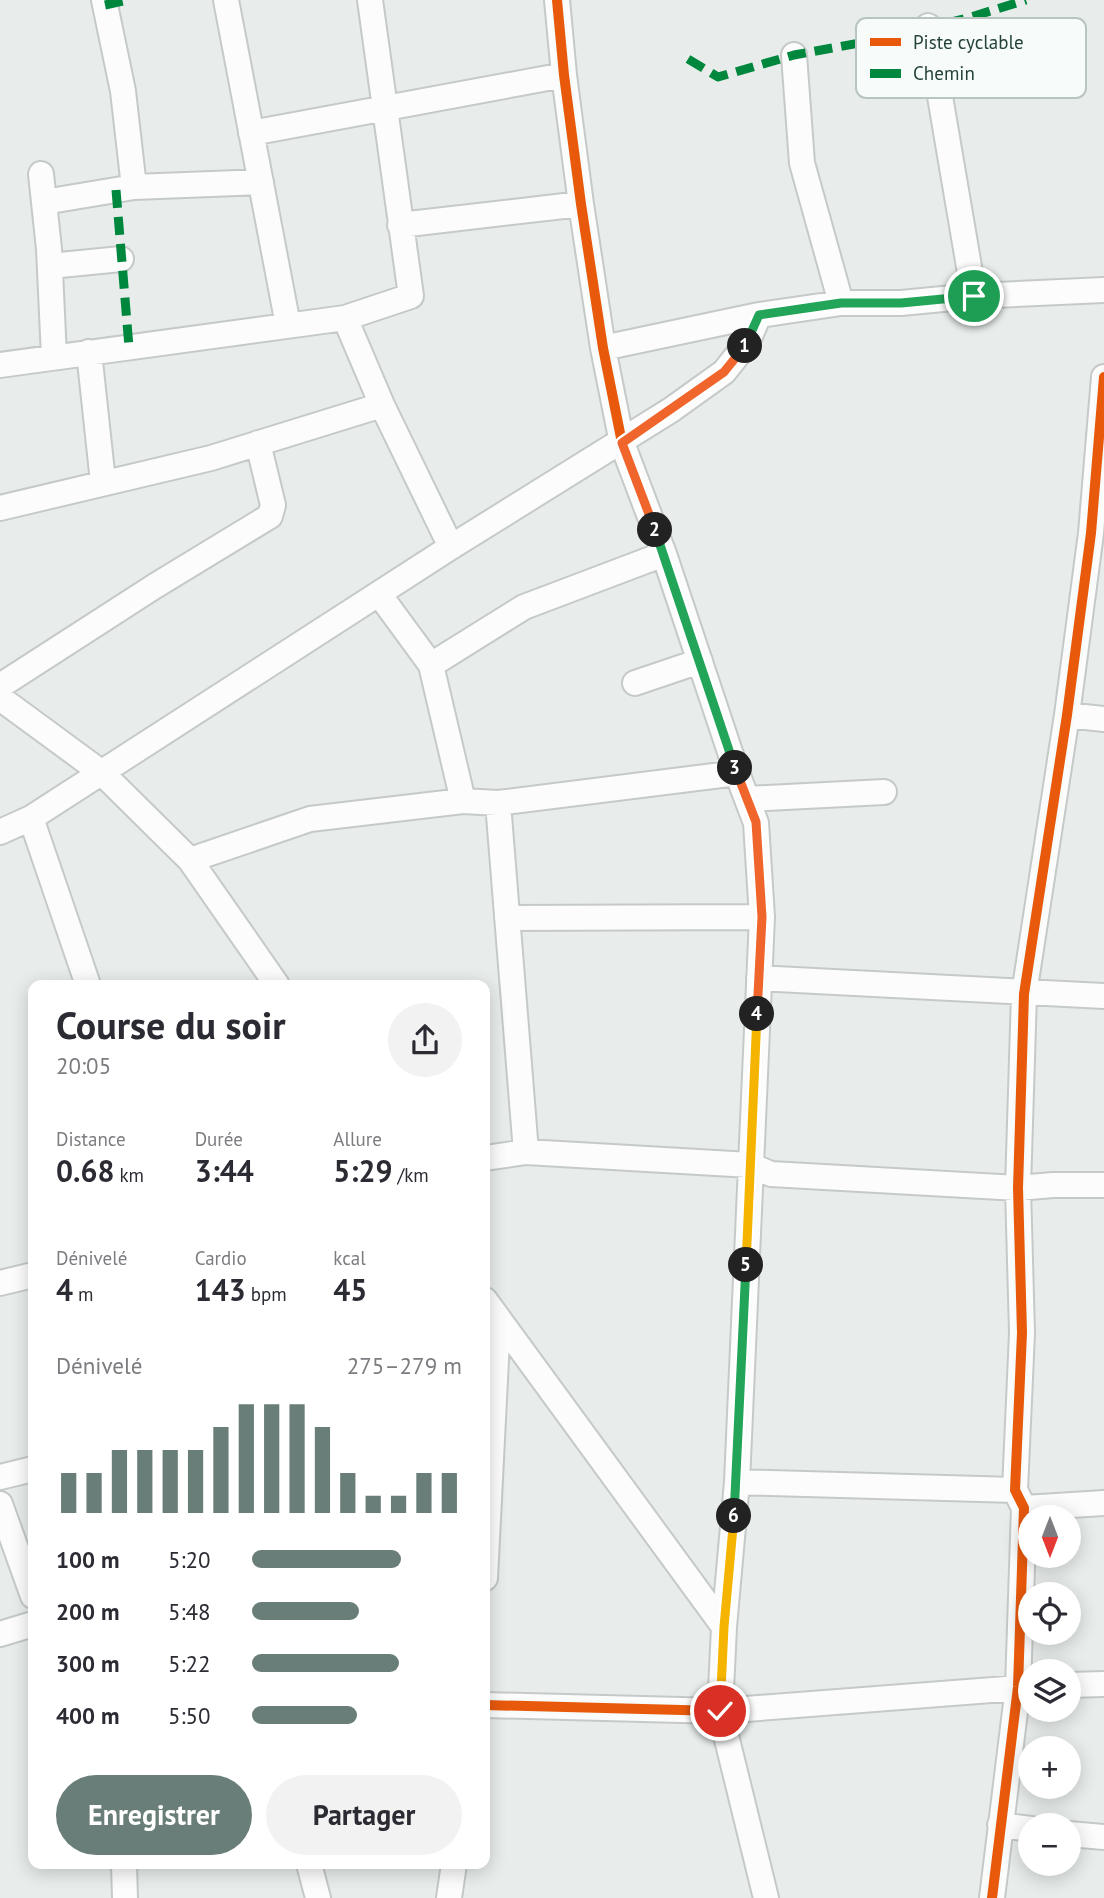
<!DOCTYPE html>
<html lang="fr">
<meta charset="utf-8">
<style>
body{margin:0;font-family:"PT Sans",sans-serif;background:#f2f2f3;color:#2b2b33;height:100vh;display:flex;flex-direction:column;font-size:26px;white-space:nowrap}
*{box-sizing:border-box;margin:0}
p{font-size:23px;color:#7c7c81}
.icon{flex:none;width:38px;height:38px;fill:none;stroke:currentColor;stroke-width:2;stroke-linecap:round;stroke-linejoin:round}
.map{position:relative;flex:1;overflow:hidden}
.panel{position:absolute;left:28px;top:980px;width:462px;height:889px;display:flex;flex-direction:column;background:#fff;border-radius:14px;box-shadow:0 4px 18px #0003}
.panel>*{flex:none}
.needle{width:46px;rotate:180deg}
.tools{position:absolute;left:1018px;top:1505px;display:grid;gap:14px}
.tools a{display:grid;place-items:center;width:63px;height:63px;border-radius:50%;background:#fff;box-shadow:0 4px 18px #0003;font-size:35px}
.pin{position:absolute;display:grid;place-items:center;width:60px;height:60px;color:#fff;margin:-30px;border:4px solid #fff;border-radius:50%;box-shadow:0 2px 7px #0007}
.km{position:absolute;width:35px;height:35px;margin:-18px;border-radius:50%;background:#222;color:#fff;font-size:19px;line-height:35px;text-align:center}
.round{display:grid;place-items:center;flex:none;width:74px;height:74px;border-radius:37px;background:#f2f2f3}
.headline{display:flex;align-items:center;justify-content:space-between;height:119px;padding:0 28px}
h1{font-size:38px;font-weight:700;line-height:52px}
.stats{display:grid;grid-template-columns:repeat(3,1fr);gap:10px;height:119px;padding:7px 28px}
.stats div{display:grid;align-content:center}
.stats b{font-size:30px;font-weight:700}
.stats small{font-size:19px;font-weight:400}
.stats p{font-size:19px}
.chart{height:196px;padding:14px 28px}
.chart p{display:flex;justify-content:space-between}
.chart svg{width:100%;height:126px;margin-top:7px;stroke:#697e78;stroke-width:6}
.action{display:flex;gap:14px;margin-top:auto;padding:14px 28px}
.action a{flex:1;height:80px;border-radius:42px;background:#697e78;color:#fff;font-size:28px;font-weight:700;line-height:80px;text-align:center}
.action a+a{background:#f2f2f3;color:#2b2b33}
ul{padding:0 28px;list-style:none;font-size:23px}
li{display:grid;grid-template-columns:112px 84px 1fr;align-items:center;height:52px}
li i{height:18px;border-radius:9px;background:#697e78}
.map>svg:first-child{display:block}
</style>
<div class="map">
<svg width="1104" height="1898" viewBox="0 0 1104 1898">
<rect width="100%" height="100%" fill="#e8edeb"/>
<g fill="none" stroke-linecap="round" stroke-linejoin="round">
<!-- minor casing -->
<g stroke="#c5cac8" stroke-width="28">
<path id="minor" d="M 104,0 L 123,91 L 134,187 L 261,182
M 226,0 L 288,325
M 928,26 L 974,296
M 794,55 L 802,163 L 841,303
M 251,133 L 564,75
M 41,174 L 49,249 L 54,357
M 44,202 L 134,187
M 400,225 L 581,204
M 50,266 L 121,259
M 345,318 L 382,405 L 451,547
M 603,348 L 759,315 L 841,303 L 901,303 L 974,296 L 1104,290
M 89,352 L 103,482
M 0,365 L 345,318 L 411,296 L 370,0
M 0,508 L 211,458 L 382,405
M 379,594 L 431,665 L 463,801
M 431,665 L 524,607 L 664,554
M 635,683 L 700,661
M 0,686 L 155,586 L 270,516 L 273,505 L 258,443
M 0,698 L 102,773 L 190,860 L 277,985
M 1067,715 L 1104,719
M 747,799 L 884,792
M 498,803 L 526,1152
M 31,818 L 88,985
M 0,832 L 31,818 L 451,547 L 671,410 L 724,372 L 747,343 L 759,315
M 190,860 L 310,819 L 463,801 L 498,803 L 737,773
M 507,918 L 762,917
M 759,978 L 1104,996
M 485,1158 L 526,1152 L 750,1165 L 771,1174 L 1018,1188 L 1053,1185 L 1104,1185
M 0,1283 L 33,1275
M 485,1300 L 724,1627
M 0,1477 L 33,1469
M 737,1482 L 1015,1490
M 0,1504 L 33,1596
M 1024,1508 L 1104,1503
M 485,1578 L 498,1320
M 0,1634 L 33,1624
M 1069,1685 L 1104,1684
M 485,1705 L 720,1711 L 724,1627 L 737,1482 L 762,917 L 756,823 L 737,773 L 664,554 L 622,443 L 603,348 L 581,204 L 564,75 L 557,0
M 1000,1825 L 1031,1829
M 1069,1834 L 1104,1837
M 124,1864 L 125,1898
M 309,1864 L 318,1898
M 449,1898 L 454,1864
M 766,1898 L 720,1711 L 1031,1687
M 992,1898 L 1018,1687 L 1024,1508 L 1015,1490 L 1022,1333 L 1018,1188 L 1024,994 L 1067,715 L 1091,533 L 1104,377"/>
</g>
<!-- minor -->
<use href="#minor" stroke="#fcfcfc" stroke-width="24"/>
<!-- quiet -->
<path stroke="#00873e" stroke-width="9" stroke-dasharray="18 9" stroke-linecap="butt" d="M 105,5 L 128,0
M 688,59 L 718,77 L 794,55 L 887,38 L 971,17 L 1026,0
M 116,190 L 129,347"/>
<!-- cycleway casing -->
<g stroke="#f7fbf9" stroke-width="15">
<path id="cycleway" d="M 485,1705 L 720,1711 L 724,1627 L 737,1482 L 762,917 L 756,823 L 737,773 L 664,554 L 622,443 L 603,348 L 581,204 L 564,75 L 557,0
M 992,1898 L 1018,1687 L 1024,1508 L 1015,1490 L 1022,1333 L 1018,1188 L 1024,994 L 1067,715 L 1091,533 L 1104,377"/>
</g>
<!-- cycleway -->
<use href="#cycleway" stroke="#e8590c" stroke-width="10"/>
</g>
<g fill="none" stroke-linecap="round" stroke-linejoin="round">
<!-- split-1 casing -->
<g stroke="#fff" stroke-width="14">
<path id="split-1" d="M 745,346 L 759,315 L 841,303 L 901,303 L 974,296"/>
</g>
<!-- split-2 casing -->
<g stroke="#fff" stroke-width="14">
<path id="split-2" d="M 655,530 L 622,443 L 724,372 L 745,346"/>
</g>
<!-- split-3 casing -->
<g stroke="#fff" stroke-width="14">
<path id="split-3" d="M 655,530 L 735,768"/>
</g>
<!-- split-4 casing -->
<g stroke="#fff" stroke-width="14">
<path id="split-4" d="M 735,768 L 756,822 L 762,917 L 757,1014"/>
</g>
<!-- split-5 casing -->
<g stroke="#fff" stroke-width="14">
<path id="split-5" d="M 746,1265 L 757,1014"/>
</g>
<!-- split-6 casing -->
<g stroke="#fff" stroke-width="14">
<path id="split-6" d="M 734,1516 L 746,1265"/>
</g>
<!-- split-7 casing -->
<g stroke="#fff" stroke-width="14">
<path id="split-7" d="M 720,1711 L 724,1627 L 734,1516"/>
</g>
<!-- split-1 -->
<use href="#split-1" stroke="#22a559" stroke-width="9"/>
<!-- split-2 -->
<use href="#split-2" stroke="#f0652b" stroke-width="9"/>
<!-- split-3 -->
<use href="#split-3" stroke="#22a559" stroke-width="9"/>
<!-- split-4 -->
<use href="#split-4" stroke="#f0652b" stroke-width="9"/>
<!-- split-5 -->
<use href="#split-5" stroke="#f5b400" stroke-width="9"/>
<!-- split-6 -->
<use href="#split-6" stroke="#22a559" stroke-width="9"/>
<!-- split-7 -->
<use href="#split-7" stroke="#f5b400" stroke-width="9"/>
</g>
<!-- legend -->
<rect x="856" y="18" width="230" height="80" rx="10" fill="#f7fbf9" stroke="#b8c4c0" stroke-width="2"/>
<rect x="870" y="38" width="31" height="8" fill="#e8590c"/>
<rect x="870" y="69" width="31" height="9" fill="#00873e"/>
<g font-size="19" fill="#24423a">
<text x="913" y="49">Piste cyclable</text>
<text x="913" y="80">Chemin</text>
</g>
</svg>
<div class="tools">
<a><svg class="needle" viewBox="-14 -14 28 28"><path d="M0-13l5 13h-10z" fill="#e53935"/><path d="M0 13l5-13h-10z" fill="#7c7c81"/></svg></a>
<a><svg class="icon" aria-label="locate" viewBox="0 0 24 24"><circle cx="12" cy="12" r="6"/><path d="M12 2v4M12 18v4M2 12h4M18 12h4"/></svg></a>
<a><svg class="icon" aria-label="layers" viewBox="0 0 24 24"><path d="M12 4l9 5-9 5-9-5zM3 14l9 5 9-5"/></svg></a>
<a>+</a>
<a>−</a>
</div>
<div class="pin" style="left:974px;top:296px;background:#1e9e55"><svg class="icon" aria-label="arrive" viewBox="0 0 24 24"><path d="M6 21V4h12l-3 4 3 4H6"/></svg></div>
<div class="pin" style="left:720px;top:1711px;background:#d93025"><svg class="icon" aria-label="check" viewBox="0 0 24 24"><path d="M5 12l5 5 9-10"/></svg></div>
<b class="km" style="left:745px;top:346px">1</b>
<b class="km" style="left:655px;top:530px">2</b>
<b class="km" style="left:735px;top:768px">3</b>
<b class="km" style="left:757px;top:1014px">4</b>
<b class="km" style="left:746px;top:1265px">5</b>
<b class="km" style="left:734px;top:1516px">6</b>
<section class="panel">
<div class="headline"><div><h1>Course du soir</h1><p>20:05</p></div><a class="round"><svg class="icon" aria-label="share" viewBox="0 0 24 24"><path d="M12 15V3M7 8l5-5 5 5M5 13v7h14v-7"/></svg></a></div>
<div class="stats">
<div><p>Distance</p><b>0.68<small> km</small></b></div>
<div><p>Durée</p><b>3:44</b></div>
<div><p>Allure</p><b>5:29<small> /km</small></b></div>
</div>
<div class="stats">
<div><p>Dénivelé</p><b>4<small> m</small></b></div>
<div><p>Cardio</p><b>143<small> bpm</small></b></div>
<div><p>kcal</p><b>45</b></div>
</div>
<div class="chart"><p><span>Dénivelé</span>275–279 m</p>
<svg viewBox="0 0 160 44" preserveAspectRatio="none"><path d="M5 44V30M15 44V30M25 44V22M35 44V22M45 44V22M55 44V22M65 44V14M75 44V6M85 44V6M95 44V6M105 44V14M115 44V30M125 44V38M135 44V38M145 44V30M155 44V30"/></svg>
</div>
<ul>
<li><b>100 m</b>5:20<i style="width:71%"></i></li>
<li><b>200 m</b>5:48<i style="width:51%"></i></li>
<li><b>300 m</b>5:22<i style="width:70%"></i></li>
<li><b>400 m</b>5:50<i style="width:50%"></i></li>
</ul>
<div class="action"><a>Enregistrer</a><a>Partager</a></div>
</section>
</div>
